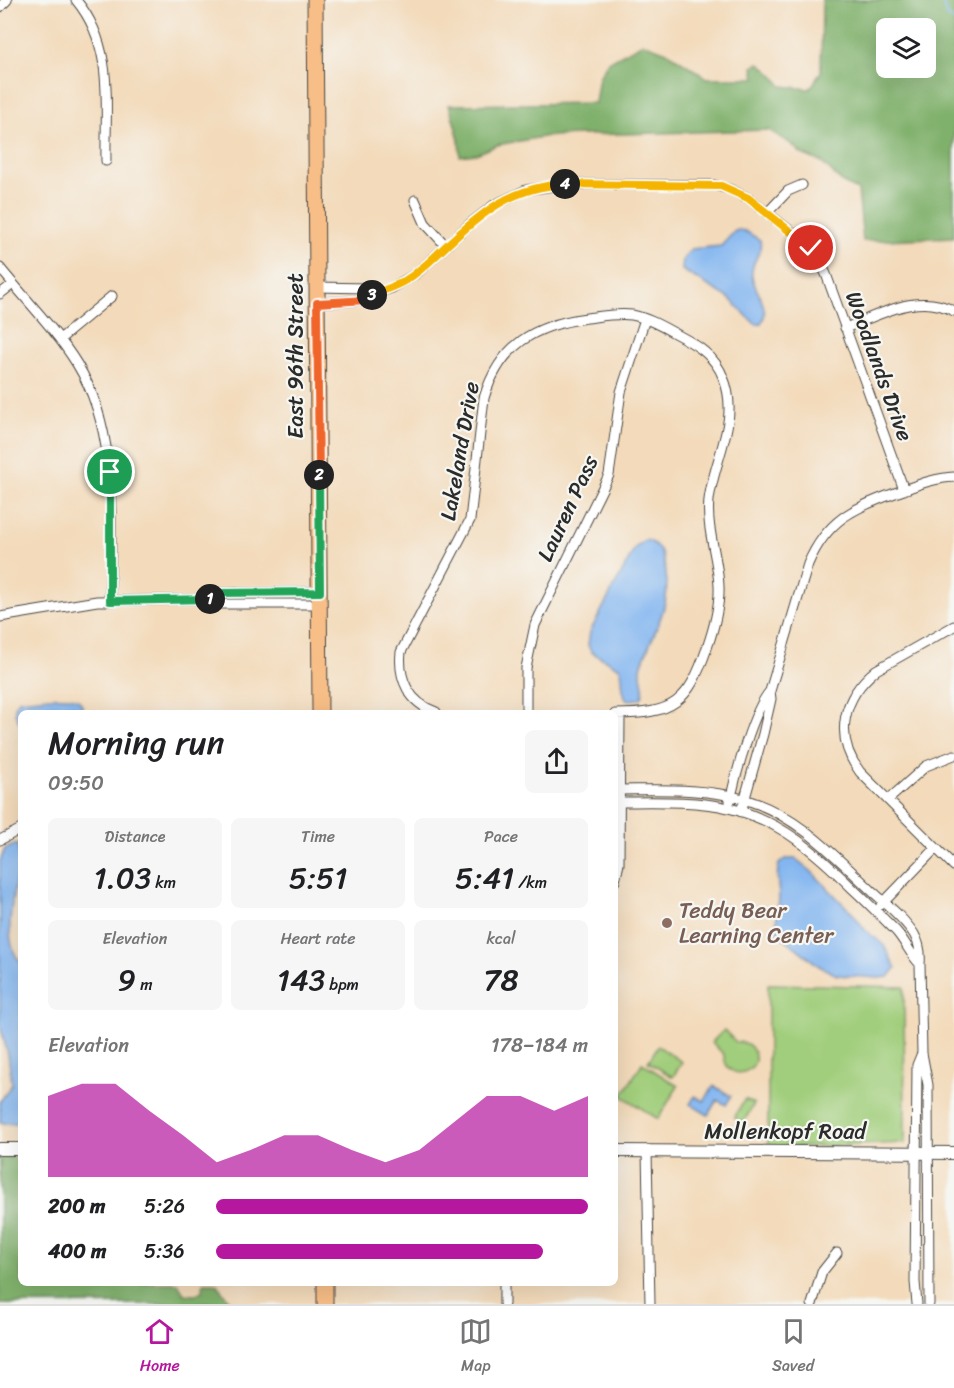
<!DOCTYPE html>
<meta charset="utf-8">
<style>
body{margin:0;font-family:Sriracha,sans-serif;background:#f6f6f6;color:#202124;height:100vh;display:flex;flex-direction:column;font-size:22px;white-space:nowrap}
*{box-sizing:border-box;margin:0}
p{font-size:20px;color:#757577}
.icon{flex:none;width:33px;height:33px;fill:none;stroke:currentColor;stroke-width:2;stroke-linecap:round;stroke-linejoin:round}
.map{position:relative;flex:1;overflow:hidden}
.panel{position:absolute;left:18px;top:710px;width:600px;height:576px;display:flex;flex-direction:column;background:#fff;border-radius:9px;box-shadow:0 6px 24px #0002}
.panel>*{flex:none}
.fabs{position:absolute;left:876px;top:18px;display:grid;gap:12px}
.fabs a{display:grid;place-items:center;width:60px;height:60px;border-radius:9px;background:#fff;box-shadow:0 6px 24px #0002;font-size:30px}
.pin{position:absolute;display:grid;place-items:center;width:51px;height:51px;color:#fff;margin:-26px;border:3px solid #fff;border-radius:50%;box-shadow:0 2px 6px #0007}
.km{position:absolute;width:30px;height:30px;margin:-15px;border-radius:50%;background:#222;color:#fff;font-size:16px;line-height:30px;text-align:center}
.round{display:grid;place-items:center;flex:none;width:63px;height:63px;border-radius:9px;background:#f6f6f6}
.overview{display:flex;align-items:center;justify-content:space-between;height:102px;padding:0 30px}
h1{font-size:33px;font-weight:600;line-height:45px}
.metrics{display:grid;grid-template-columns:repeat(3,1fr);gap:9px;height:102px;padding:6px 30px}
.metrics div{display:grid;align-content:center;border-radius:9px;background:#f6f6f6;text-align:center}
.metrics b{font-size:30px;font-weight:600}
.metrics small{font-size:16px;font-weight:400}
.metrics p{font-size:16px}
.chart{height:168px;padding:12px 30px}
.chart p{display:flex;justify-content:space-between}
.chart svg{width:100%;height:108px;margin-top:6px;fill:#b5179e;opacity:.7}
ul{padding:0 30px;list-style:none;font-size:20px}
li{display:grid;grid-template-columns:96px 72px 1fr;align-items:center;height:45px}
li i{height:15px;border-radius:8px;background:#b5179e}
.dock{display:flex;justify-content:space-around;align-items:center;height:84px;border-top:2px solid #e0e0e0;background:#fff;font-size:16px;color:#757577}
.dock a{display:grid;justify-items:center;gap:3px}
.dock .current{color:#b5179e}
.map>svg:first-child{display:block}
</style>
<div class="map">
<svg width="954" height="1304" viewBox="0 0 954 1304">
<rect width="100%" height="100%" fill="#f6f6f2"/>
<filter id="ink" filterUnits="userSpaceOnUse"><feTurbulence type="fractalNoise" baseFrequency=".0167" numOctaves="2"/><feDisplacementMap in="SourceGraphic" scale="12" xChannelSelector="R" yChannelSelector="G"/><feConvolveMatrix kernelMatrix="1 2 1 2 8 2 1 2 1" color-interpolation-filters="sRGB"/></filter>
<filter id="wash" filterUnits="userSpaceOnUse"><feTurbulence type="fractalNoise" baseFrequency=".008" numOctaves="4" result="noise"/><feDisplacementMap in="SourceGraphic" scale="24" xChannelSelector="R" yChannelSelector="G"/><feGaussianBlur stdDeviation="1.35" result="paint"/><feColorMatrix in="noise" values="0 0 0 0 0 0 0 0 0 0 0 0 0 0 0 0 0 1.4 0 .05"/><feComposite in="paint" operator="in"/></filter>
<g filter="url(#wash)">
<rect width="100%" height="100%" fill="#f3daba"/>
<!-- green -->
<path fill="#a1ce7c" stroke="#667c54" stroke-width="1.5" d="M 768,984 L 904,987 L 905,1143 L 768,1148 Z
M 724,1030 L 736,1042 C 743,1042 750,1043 753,1050 C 765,1071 726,1086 724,1055 L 712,1042 Z
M 658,1046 L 682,1062 L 673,1077 L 648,1062 Z
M 642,1063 L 678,1086 L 658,1119 L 622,1096 Z
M 745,1099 L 754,1104 L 743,1123 L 734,1117 Z"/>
<!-- forest -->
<path fill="#80b16c" stroke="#566e4c" stroke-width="1.5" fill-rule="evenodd" d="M 822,0 L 954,0 L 954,237 L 863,241 L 858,190 L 843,183 L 821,162 L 802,154 L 790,143 L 769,130 L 548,136 L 497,145 L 476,154 L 460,156 L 459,139 L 449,105 L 595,103 L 599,77 L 608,62 L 643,43 L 667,52 L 707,78 L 755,78 L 753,67 L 759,63 L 773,75 L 782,86 L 810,89 L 821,72 ZM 886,28 L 926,28 L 926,68 L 886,68 Z
M 0,1157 L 21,1157 L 21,1282 L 178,1283 L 184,1294 L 195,1295 L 202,1291 L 204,1283 L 216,1283 L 229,1300 L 238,1304 L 0,1304 Z"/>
<!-- water -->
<path fill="#83b6f0" stroke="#57708e" stroke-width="1.5" d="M 739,230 L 745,231 L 760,240 C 763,255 750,261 752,276 C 754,290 773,311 760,324 L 755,324 L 729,298 L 682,270 L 683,259 L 691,249 L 721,246 L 735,231 Z
M 645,540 C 654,541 661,550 663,558 C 675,604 656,624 642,664 C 637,677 649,690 640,699 L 627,700 C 620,691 624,678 620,668 L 591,652 L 588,645 L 590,632 L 635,548 Z
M 49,697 C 63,697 85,693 82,712 L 21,712 L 21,725 C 16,717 11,709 19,700 Z
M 17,844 C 18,850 20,857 19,863 C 15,888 0,943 21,962 L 21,1123 L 0,1123 L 0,1102 L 12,1084 L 8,1055 L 0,1025 L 0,861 L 5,849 Z
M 785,859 L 796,859 L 811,871 L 855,916 L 865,930 L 883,944 L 896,968 L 889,977 L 878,978 L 837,975 L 819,966 L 778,933 C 775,921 778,911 779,898 C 779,886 775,877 779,864 Z
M 714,1086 L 731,1096 L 726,1105 L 717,1100 L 708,1115 L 690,1104 L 695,1096 L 704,1101 Z"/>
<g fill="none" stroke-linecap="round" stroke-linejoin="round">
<!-- stream -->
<path stroke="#83b6f0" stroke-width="2" d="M 942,0 L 946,15 L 954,21"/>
</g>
</g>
<g filter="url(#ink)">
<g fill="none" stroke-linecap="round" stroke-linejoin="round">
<!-- minor casing -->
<g stroke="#494540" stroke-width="11">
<path id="minor" d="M 76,0 C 115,47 105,104 106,161
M 0,7 L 7,0
M 415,200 L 425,223 L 446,246
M 767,213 L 788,191 L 802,185
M 0,268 C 26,300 56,330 77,364 C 120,434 110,522 110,601
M 317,287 L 366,288 L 373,294
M 0,294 L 13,284
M 317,303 L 367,300 L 373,294 L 392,288 L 417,273 L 472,222 L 494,205 L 526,190 L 567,184 L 714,185 L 729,189 L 748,198 L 806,243 L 817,255 L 826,274 L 904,490
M 845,328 C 880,315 918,291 954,311
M 60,339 L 112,296
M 212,599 L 220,604 L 320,604
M 0,617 L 97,601 L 212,599 L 220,593 L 320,592
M 954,626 L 876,670 C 843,697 833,736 860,772 L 954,866
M 436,712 C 409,703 398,679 401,652 L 470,520 L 484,398 C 500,345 534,325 587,318 C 602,316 617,313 632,315 C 648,318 663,327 678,335 C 697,345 715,356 723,377 C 741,419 714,458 709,500 C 706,529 718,558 719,586 C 720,607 714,628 707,648 C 688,703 674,714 615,714
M 526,712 L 526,668 L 535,625 L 609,475 L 621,392 L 645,319
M 615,790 C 659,790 704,787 747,800 C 798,816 835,856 872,891 C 886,904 903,917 914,934 C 920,944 921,953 920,964 L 922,1053 L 928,1085 L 929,1304
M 888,800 L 926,766 L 954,755
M 730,801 C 736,773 753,711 770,691
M 615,802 C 653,802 692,800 729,808 C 780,820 817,853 853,889 C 868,903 882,917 896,931 C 905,941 910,954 920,964
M 741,812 L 763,734 L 771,699 L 770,691 L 808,564 C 827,520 853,508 895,493 C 915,486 933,478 954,477
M 0,840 L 21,829
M 615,881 L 619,864 L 620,714
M 881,905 L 936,848
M 647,1151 L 650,1304
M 504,1282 L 504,1304
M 812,1304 L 822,1272 L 837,1253
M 917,1304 L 915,1282 L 917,1065 L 922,1053"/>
</g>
<!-- tertiary casing -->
<g stroke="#494540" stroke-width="14">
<path id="tertiary" d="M 0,1149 L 21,1149
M 615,1151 L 954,1153"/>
</g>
<!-- primary casing -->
<g stroke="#494540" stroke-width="17">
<path id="primary" d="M 315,0 L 320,712
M 325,1282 L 325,1304"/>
</g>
<!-- minor -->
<use href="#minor" stroke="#fff" stroke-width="9"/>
<!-- tertiary -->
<use href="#tertiary" stroke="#fff" stroke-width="12"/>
<!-- primary -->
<use href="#primary" stroke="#f7be87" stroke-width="15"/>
</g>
</g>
<g fill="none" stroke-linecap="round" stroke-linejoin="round" filter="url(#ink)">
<!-- split-1 casing -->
<g stroke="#fff" stroke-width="12">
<path id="split-1" d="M 110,472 L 110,601 L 210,599"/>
</g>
<!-- split-2 casing -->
<g stroke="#fff" stroke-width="12">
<path id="split-2" d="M 210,599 L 220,593 L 320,592 L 319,475"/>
</g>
<!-- split-3 casing -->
<g stroke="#fff" stroke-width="12">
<path id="split-3" d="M 319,475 L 317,303 L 367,300 L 372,295"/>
</g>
<!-- split-4 casing -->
<g stroke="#fff" stroke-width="12">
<path id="split-4" d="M 372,295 C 383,290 395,287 406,280 C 421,271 432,259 445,247 C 482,212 512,187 565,184"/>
</g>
<!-- split-5 casing -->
<g stroke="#fff" stroke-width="12">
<path id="split-5" d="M 565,184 L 721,186 L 748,198 L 811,248"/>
</g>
<!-- split-1 -->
<use href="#split-1" stroke="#22a559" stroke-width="8"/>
<!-- split-2 -->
<use href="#split-2" stroke="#22a559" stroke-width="8"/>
<!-- split-3 -->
<use href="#split-3" stroke="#f0652b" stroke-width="8"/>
<!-- split-4 -->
<use href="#split-4" stroke="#f5b400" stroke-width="8"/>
<!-- split-5 -->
<use href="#split-5" stroke="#f5b400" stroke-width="8"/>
</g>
<!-- markers -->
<circle fill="#8d6e63" stroke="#f6f6f2" stroke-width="2" cx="667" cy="923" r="6"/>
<g text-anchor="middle" stroke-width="4.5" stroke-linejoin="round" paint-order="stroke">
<!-- street labels -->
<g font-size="22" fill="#2b2b2b" stroke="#f6f6f2">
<text transform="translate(295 356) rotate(-90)" y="8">East 96th Street</text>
<text transform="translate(880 366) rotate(70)" y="8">Woodlands Drive</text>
<text transform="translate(459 451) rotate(-80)" y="8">Lakeland Drive</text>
<text transform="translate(567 508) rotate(-65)" y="8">Lauren Pass</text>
<text x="785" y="1139">Mollenkopf Road</text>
</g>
<!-- education labels -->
<g font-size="22" fill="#785e54" stroke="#f6f6f2" text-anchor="start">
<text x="679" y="918">Teddy Bear<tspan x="679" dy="25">Learning Center</tspan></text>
</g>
</g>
</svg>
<div class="fabs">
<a><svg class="icon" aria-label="layers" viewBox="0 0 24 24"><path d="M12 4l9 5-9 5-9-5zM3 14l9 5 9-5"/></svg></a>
</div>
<div class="pin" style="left:110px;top:472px;background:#1e9e55"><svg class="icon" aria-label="arrive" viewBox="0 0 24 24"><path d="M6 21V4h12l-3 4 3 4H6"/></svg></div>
<div class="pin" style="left:811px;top:248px;background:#d93025"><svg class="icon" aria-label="check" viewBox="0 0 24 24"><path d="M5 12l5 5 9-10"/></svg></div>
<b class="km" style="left:210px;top:599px">1</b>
<b class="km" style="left:319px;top:475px">2</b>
<b class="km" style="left:372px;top:295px">3</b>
<b class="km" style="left:565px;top:184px">4</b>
<section class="panel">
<div class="overview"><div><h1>Morning run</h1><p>09:50</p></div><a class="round"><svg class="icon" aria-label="share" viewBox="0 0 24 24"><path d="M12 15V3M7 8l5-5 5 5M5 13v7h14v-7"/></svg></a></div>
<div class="metrics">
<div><p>Distance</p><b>1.03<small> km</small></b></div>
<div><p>Time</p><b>5:51</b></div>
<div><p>Pace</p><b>5:41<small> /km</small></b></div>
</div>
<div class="metrics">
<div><p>Elevation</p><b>9<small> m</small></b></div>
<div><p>Heart rate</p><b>143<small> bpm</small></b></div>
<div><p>kcal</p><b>78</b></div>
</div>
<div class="chart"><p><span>Elevation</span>178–184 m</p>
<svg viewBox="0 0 160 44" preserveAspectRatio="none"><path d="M0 44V11L10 6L20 6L30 17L40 27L50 38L60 33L70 27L80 27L90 33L100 38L110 33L120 22L130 11L140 11L150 17L160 11V44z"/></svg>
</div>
<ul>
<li><b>200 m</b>5:26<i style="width:100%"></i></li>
<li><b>400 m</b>5:36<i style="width:88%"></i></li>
</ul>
</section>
</div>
<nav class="dock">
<a class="current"><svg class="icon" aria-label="home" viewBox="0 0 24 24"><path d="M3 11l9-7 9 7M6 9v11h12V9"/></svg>Home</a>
<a><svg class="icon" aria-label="map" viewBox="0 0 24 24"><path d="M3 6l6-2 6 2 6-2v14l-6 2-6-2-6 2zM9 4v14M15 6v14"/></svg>Map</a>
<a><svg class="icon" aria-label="saved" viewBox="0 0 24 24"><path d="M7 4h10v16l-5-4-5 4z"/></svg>Saved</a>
</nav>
